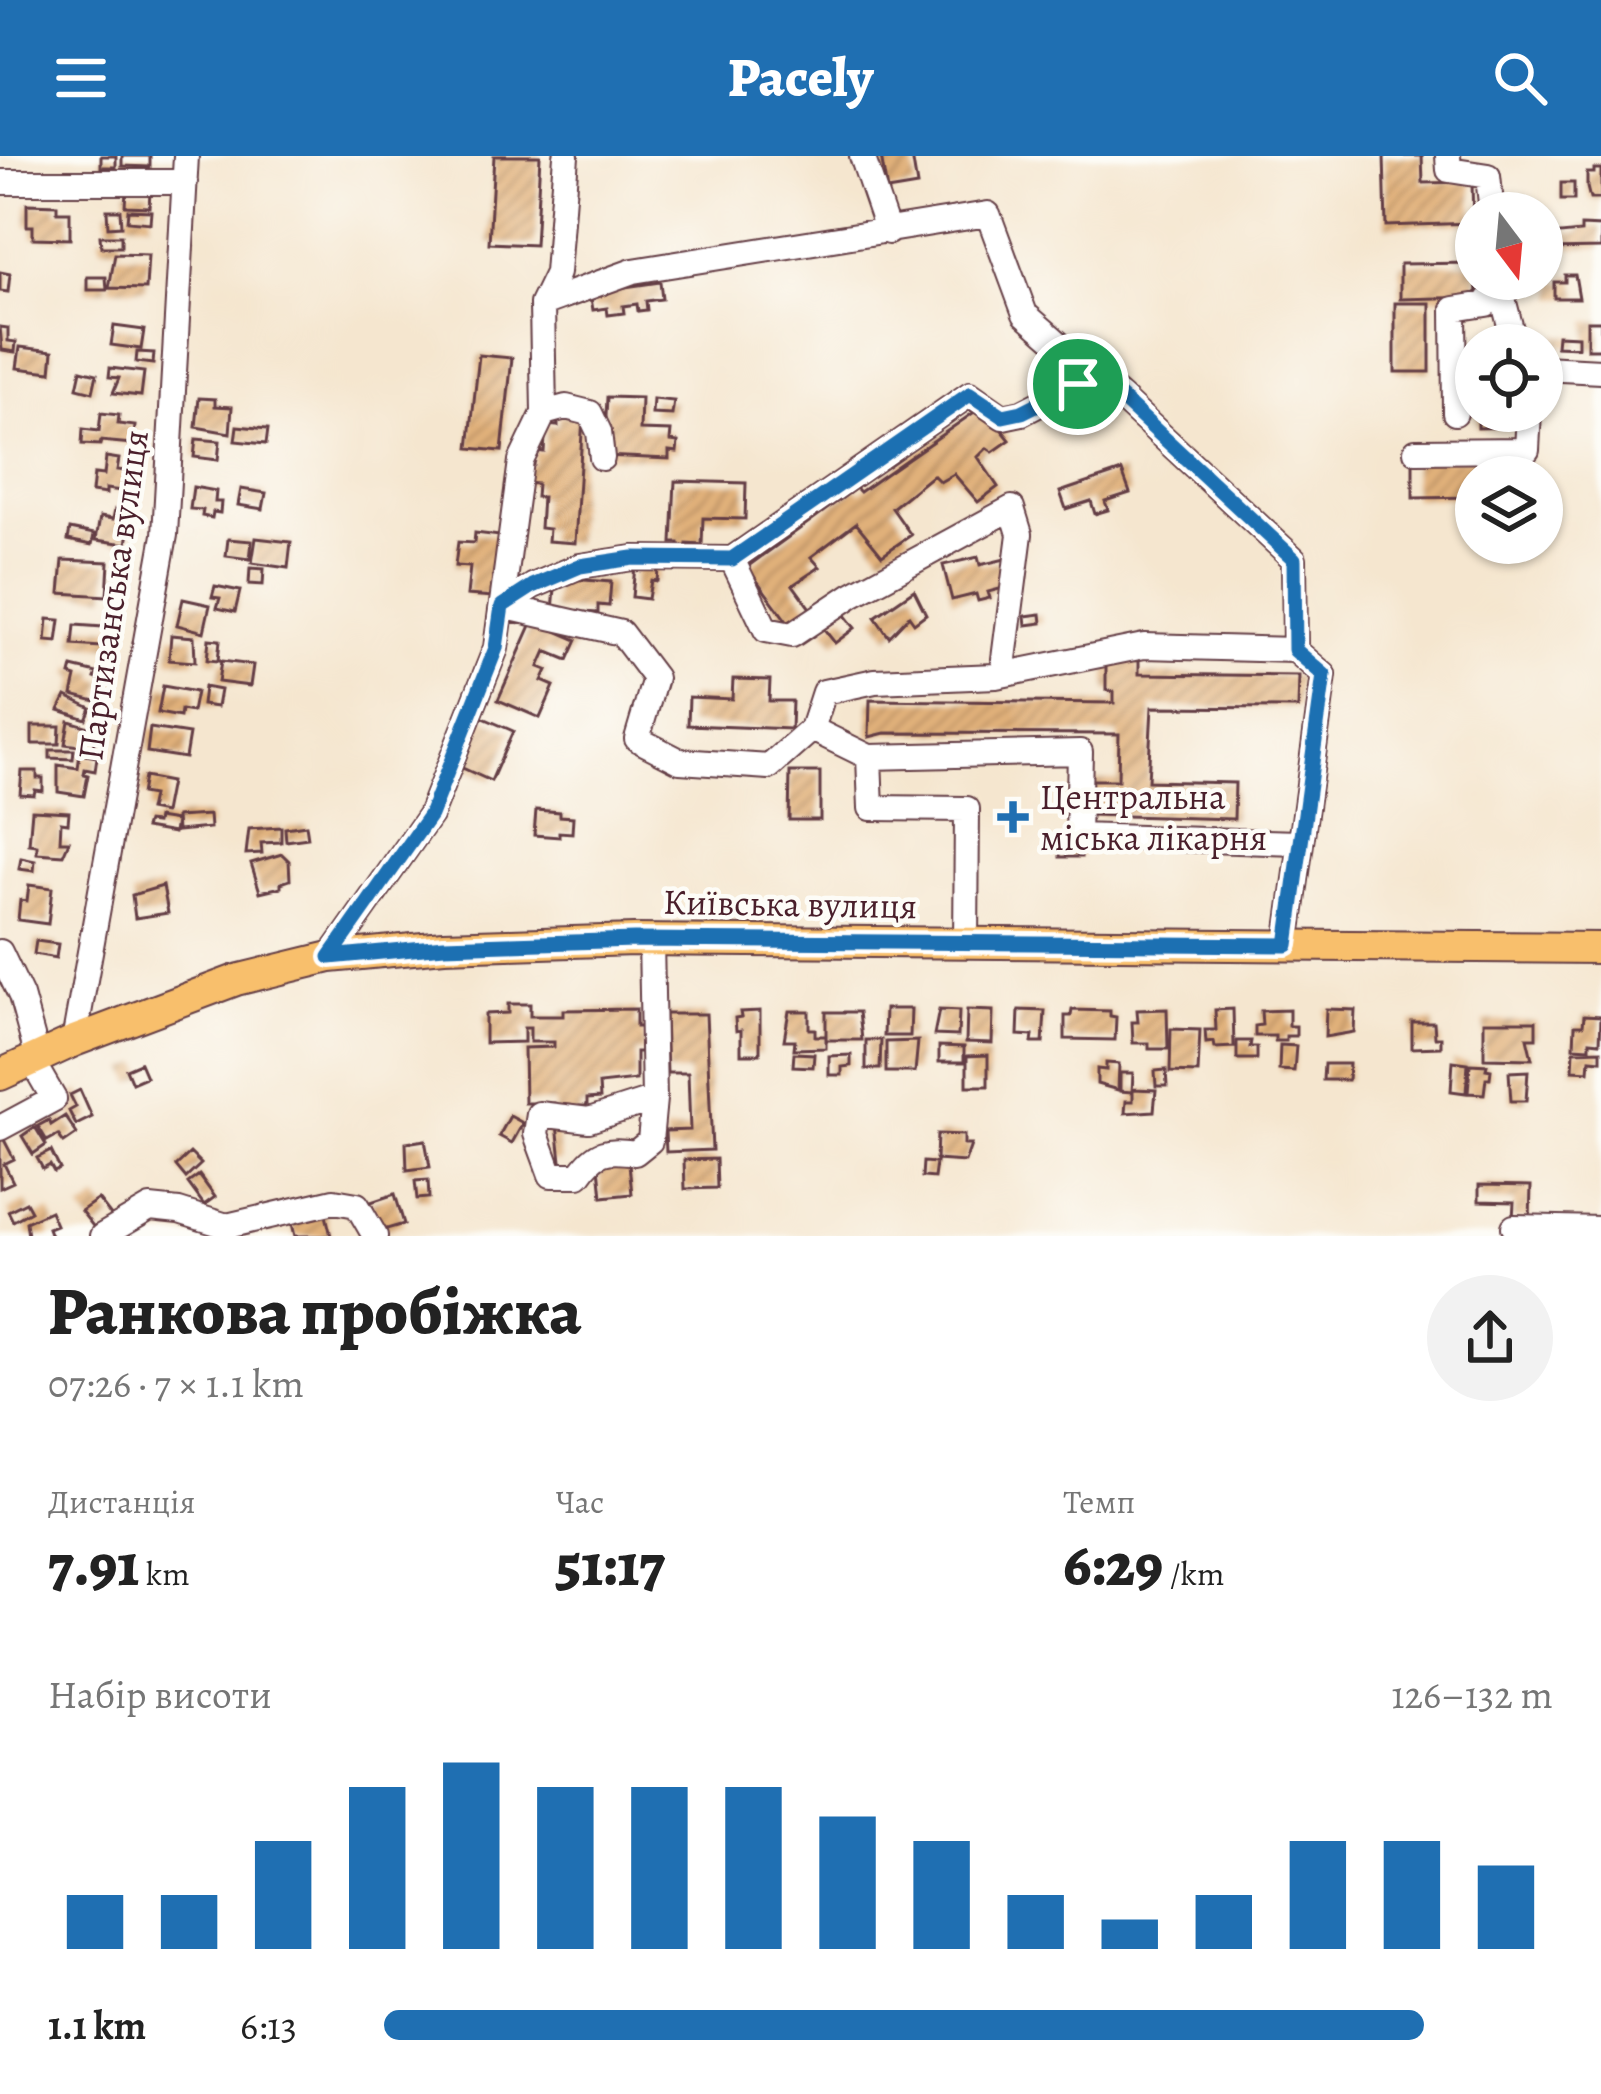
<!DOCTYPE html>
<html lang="uk">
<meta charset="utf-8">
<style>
body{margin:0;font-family:Alegreya,serif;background:#f2f2f2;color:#222;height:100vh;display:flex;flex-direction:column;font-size:45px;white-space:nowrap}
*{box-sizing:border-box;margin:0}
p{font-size:39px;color:#767676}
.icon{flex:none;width:66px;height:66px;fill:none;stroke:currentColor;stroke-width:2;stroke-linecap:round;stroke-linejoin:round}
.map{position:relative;height:1080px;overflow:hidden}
.sheet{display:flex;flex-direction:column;background:#fff;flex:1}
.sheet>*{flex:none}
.needle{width:78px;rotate:164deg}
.tools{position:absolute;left:1455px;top:36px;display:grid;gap:24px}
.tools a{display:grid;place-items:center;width:108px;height:108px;border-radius:50%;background:#fff;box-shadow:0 3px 9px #0004;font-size:60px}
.pin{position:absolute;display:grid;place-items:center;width:102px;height:102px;color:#fff;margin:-51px;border:6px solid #fff;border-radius:50%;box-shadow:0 3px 12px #0007}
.round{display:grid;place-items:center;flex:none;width:126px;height:126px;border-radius:63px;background:#f2f2f2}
.head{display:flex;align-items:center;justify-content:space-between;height:204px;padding:0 48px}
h1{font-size:66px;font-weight:800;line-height:90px}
.figures{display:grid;grid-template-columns:repeat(3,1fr);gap:18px;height:204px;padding:12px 48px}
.figures div{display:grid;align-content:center}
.figures b{font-size:60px;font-weight:800}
.figures small{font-size:33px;font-weight:400}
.figures p{font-size:33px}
.chart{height:336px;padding:24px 48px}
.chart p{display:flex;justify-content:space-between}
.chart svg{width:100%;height:216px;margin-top:12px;stroke:#1f6fb2;stroke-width:6}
ul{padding:0 48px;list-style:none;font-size:39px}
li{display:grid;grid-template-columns:192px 144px 1fr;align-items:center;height:90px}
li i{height:30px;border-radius:15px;background:#1f6fb2}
header{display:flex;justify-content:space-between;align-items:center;height:156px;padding:0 48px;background:#1f6fb2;color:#fff;font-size:54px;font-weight:800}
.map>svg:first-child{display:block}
</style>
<header><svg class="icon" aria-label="menu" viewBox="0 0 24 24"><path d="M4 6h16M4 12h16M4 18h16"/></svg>Pacely<svg class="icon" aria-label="search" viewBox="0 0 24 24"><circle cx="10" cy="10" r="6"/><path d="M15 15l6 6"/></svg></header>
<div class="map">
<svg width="1601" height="1080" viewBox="0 0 1601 1080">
<defs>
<pattern id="building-hatch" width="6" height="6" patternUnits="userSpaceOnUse" patternTransform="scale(3)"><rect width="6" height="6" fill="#e1b17a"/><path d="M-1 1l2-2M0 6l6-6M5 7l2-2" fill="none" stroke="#b88f64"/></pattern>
</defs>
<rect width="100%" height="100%" fill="#fdfcf7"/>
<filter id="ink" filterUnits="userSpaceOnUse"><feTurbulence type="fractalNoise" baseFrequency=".00833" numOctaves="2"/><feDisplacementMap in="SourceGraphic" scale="24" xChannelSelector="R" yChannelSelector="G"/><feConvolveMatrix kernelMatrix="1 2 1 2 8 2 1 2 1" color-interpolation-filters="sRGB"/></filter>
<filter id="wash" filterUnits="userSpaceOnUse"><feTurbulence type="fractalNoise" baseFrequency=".004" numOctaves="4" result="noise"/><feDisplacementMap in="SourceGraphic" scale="48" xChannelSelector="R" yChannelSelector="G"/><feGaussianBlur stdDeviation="2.7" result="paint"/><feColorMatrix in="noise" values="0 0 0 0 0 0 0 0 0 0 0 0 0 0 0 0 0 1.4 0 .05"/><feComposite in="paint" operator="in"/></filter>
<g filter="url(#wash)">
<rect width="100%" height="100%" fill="#f5e6cf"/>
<g id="blocks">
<!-- building -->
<path fill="url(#building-hatch)" d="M 101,0 L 116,0 L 116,11 L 101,11 Z
M 122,0 L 150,0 L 150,11 L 122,10 Z
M 494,0 L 540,0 L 535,89 L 489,87 Z
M 881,0 L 912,0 L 917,30 L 887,35 Z
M 1384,0 L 1422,0 L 1423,27 L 1472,26 L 1473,67 L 1386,70 Z
M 1594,13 L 1601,13 L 1601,43 L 1590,43 L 1587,31 L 1587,17 L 1594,17 Z
M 1561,27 L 1574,27 L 1574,44 L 1561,44 Z
M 126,34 L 150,35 L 149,51 L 125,50 Z
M 27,48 L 57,49 L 57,56 L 70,56 L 70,83 L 33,82 L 33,70 L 27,70 Z
M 107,54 L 120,54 L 121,70 L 108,71 Z
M 128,54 L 151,55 L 150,67 L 127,65 Z
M 1581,70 L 1601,71 L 1601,92 L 1549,93 L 1550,79 L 1581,76 Z
M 100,80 L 121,80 L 121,91 L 101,91 Z
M 115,98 L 148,99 L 146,133 L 109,132 Z
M 1476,107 L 1477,141 L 1400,143 L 1400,108 Z
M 0,116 L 10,118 L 8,136 L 0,135 Z
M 1565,119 L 1575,119 L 1579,142 L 1554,142 L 1554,126 L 1565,126 Z
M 87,121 L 106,121 L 107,134 L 87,134 Z
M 660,126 L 662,143 L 646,145 L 647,154 L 638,155 L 637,148 L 623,150 L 624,157 L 608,159 L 607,152 L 593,154 L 590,136 Z
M 1395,147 L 1430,147 L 1430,216 L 1395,216 Z
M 1587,165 L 1601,165 L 1601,193 L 1587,193 Z
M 114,170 L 144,174 L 141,193 L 111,189 Z
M 0,171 L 8,172 L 8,185 L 16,186 L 15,196 L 2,194 Z
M 1557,179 L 1578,180 L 1578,191 L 1556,190 Z
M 20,191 L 53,195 L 51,216 L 17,212 Z
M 137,196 L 154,197 L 153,208 L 136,206 Z
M 479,199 L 512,202 L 502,295 L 469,292 Z
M 110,212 L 144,216 L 141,240 L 113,237 L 119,222 L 109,221 Z
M 81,214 L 97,218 L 93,236 L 77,232 Z
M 607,241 L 641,242 L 640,274 L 671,275 L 670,285 L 678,286 L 677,296 L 669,295 L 669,303 L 604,300 Z
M 199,242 L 215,243 L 215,250 L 232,251 L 230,277 L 196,271 Z
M 653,243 L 674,245 L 672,259 L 652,258 Z
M 983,250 L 1010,284 L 993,296 L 987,292 L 978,301 L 998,331 L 978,346 L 954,318 L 940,326 L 933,319 L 892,352 L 911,379 L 882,399 L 856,367 L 811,401 L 820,411 L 793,429 L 812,455 L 791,471 L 747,411 L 856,332 L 860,336 Z
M 1478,255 L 1514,255 L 1514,271 L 1478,272 Z
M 101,257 L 119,259 L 118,268 L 135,270 L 133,288 L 101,285 L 100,289 L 82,288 L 83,273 L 99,275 Z
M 558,259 L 583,261 L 575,387 L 548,385 L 549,373 L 540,372 L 542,341 L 536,341 L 537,328 L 523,327 L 524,309 L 534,309 L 535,295 L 544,296 L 546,269 L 558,270 Z
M 237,270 L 268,273 L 266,288 L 235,285 Z
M 196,283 L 220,285 L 218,304 L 194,301 Z
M 106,301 L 119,303 L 117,314 L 133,316 L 130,336 L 106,333 L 106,338 L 92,336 L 94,318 L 104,319 Z
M 1509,302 L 1509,321 L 1476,321 L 1476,341 L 1413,342 L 1413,303 Z
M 1122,315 L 1130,337 L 1105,345 L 1108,354 L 1095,358 L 1091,345 L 1066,353 L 1060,336 Z
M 675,325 L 746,327 L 745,363 L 703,362 L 702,389 L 687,388 L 687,394 L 679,393 L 679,387 L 672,387 Z
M 193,331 L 216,335 L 215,346 L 221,346 L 220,357 L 213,356 L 212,362 L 202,360 L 203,354 L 190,353 Z
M 241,333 L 266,337 L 263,353 L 238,349 Z
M 115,353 L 132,356 L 127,388 L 96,384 L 100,361 L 113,363 Z
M 70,373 L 94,378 L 92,389 L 68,384 Z
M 475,377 L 500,380 L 493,441 L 467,439 L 470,411 L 455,410 L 458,386 L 474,387 Z
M 256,382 L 291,386 L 288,412 L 252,407 Z
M 228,383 L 252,385 L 250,403 L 226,400 Z
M 978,401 L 980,409 L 1005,403 L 1011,430 L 988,436 L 990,442 L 978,445 L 976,438 L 952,444 L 943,409 Z
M 63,404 L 109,406 L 107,440 L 60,437 Z
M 635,410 L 658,413 L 657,425 L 651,424 L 648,443 L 632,441 Z
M 250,412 L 264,413 L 263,429 L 249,428 Z
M 556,422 L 611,426 L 609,450 L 598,449 L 598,457 L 553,454 Z
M 215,430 L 240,435 L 235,456 L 217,452 L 220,442 L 212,441 Z
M 914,434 L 926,458 L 914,467 L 909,460 L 889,481 L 875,461 Z
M 183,443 L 210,449 L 204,476 L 177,469 Z
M 844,458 L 855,472 L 835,487 L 824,473 Z
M 1041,458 L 1042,467 L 1026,469 L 1025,460 Z
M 48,463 L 60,464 L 57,486 L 46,485 Z
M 533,465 L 577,484 L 568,504 L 546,495 L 539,511 L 547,514 L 542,525 L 554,530 L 540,562 L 498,544 Z
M 75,469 L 117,472 L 115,492 L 73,489 Z
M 171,479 L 194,481 L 195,506 L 169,504 Z
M 209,483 L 220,484 L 218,505 L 207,504 Z
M 1106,503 L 1139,505 L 1139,518 L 1299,520 L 1298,552 L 1152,551 L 1148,625 L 1235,627 L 1234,663 L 1089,659 L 1090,624 L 1118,624 L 1119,578 L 885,577 L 869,581 L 870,544 L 1114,547 L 1114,536 L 1106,534 Z
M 221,505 L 253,509 L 250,530 L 218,526 Z
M 72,511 L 97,517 L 95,522 L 104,525 L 99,546 L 72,539 L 76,521 L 70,519 Z
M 733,523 L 770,524 L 769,545 L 792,545 L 791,573 L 688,569 L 689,541 L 732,543 Z
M 163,530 L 196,536 L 192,556 L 181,554 L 180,561 L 158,557 Z
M 204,531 L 220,534 L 217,551 L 202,549 Z
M 66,540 L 91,552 L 86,563 L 59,554 Z
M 479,560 L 513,575 L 491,625 L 456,609 Z
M 69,565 L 96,573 L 93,592 L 65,588 Z
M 32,570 L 60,570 L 59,588 L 32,588 Z
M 150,572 L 189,578 L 185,602 L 147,596 Z
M 50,594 L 74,594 L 73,603 L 50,602 Z
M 80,598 L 97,601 L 95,615 L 85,613 L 84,618 L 88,619 L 84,640 L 58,636 L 58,609 L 78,612 Z
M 22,615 L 37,615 L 37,622 L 43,622 L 43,635 L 35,634 L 34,639 L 20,638 Z
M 790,616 L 820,616 L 820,664 L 789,664 Z
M 144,621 L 170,626 L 164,657 L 149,654 L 152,640 L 141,638 Z
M 32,654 L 69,656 L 68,667 L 61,666 L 60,685 L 69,685 L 63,699 L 37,697 L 37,689 L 29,688 Z
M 536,654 L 560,656 L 560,660 L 573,661 L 572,677 L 559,676 L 559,681 L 534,679 Z
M 209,659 L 210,672 L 177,675 L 176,661 Z
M 157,662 L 176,665 L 174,677 L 145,672 L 147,666 L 156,667 Z
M 306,669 L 308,682 L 286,685 L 285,672 Z
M 281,671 L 281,686 L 261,687 L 262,697 L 246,698 L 249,673 Z
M 1060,688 L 1080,688 L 1081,701 L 1060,701 Z
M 282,698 L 289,705 L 290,724 L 281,727 L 281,731 L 260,736 L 251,707 Z
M 21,702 L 35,705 L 34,715 L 19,713 Z
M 29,729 L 52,732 L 48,768 L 18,764 L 20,744 L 27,745 Z
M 163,730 L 168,757 L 135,762 L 132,739 Z
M 36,785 L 58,788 L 56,802 L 34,798 Z
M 508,848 L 530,848 L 530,860 L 563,860 L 563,854 L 636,853 L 636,871 L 644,871 L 644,896 L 636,896 L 636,924 L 599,928 L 600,942 L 587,943 L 587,950 L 580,950 L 580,959 L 555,960 L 554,947 L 525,947 L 524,892 L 554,891 L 554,886 L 530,886 L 530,872 L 524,872 L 524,886 L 485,887 L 485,858 L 508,857 Z
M 885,853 L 911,853 L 910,880 L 884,880 Z
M 1167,853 L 1168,893 L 1149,893 L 1149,887 L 1133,887 L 1132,866 L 1138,866 L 1137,854 Z
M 1233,853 L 1234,891 L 1215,892 L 1214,886 L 1206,887 L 1205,874 L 1216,874 L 1215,854 Z
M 1326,853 L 1355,854 L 1354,876 L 1325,881 Z
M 939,854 L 959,855 L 958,880 L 934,879 Z
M 967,854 L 993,855 L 992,887 L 966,886 Z
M 1019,854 L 1045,855 L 1043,887 L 1032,887 L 1033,880 L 1018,879 Z
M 1072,854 L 1110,855 L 1110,860 L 1116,861 L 1115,884 L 1065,883 L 1065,860 L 1071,860 Z
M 1289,854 L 1289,870 L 1296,870 L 1296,880 L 1286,880 L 1286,885 L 1275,885 L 1275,880 L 1255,880 L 1255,870 L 1262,869 L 1261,855 Z
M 760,855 L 760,898 L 741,898 L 741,874 L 736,875 L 735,862 L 741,861 L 740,856 Z
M 789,855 L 809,855 L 809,873 L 815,873 L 815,880 L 826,880 L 826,892 L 794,893 L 795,884 L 784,884 Z
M 826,856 L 859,856 L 862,884 L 826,884 Z
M 665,858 L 706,858 L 712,994 L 666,996 L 665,975 L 690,974 L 688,917 L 667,917 Z
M 1584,859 L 1601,860 L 1600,886 L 1590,885 L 1590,892 L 1574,891 L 1575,869 L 1583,869 Z
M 1484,865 L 1536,865 L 1536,882 L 1527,882 L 1532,903 L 1484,902 Z
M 1412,866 L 1434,866 L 1435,881 L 1441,881 L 1441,891 L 1412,892 Z
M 1171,873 L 1200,874 L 1198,917 L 1170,916 Z
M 866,884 L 881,884 L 880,913 L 866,913 Z
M 918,885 L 915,916 L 886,916 L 886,886 Z
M 1237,885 L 1251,885 L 1250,891 L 1257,891 L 1257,903 L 1237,903 Z
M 1280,889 L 1296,890 L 1294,915 L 1279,914 Z
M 939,890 L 964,891 L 964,906 L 939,906 Z
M 1601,894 L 1601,904 L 1590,903 L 1589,915 L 1573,914 L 1574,895 Z
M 794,897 L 814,898 L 813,911 L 793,910 Z
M 851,899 L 851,910 L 842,911 L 842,919 L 829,919 L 829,900 Z
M 988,899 L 988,930 L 967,930 L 967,900 Z
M 1453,905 L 1468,907 L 1466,937 L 1451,935 Z
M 140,907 L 146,921 L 132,927 L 126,913 Z
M 1106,907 L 1119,908 L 1118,934 L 1097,928 L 1097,913 L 1106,914 Z
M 1324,908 L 1349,908 L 1348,924 L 1323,924 Z
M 1470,908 L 1487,909 L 1486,913 L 1491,914 L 1490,922 L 1486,922 L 1484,938 L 1468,937 Z
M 1166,914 L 1167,930 L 1156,930 L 1155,915 Z
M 1528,915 L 1526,945 L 1511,945 L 1509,916 Z
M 1120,917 L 1133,917 L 1132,936 L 1120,935 Z
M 1133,933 L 1156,934 L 1154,955 L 1125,957 L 1126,945 L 1133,945 Z
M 80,934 L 92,961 L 76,969 L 69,955 L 76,951 L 70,939 Z
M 65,960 L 77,978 L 64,987 L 58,979 L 47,985 L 38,970 L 49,964 L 51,969 Z
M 510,960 L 523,967 L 512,987 L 499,980 Z
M 557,968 L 561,1005 L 548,1007 L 544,970 Z
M 35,971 L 46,989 L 33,998 L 22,980 Z
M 0,976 L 14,1003 L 4,1008 L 13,1026 L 0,1032 Z
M 937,978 L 964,979 L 964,989 L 971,989 L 965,1006 L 936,1004 Z
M 425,984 L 430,1011 L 407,1014 L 406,987 Z
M 51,995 L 60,1013 L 54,1016 L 50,1009 L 43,1013 L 37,1002 Z
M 190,997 L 201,1008 L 186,1022 L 176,1010 Z
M 628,998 L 632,1038 L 602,1041 L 598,1001 Z
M 716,1003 L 717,1032 L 685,1033 L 684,1004 Z
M 923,1006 L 936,1007 L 934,1022 L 922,1021 Z
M 199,1019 L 215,1041 L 204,1049 L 188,1027 Z
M 428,1024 L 429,1042 L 417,1043 L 415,1025 Z
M 1479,1029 L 1531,1030 L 1530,1063 L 1513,1063 L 1514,1046 L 1479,1045 Z
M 395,1038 L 404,1068 L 380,1075 L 371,1046 Z
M 98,1043 L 112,1061 L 96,1074 L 81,1055 Z
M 26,1046 L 31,1055 L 13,1065 L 8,1055 Z
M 50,1055 L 56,1069 L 48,1072 L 51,1080 L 28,1080 L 26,1066 Z
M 325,1055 L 331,1080 L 295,1080 L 291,1063 Z"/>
</g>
</g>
<g filter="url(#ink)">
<use href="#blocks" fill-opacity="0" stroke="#643d44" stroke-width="3"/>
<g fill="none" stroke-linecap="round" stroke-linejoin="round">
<!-- minor casing -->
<g stroke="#643d44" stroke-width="28">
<path id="minor" d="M 862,0 L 888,76
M 1448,0 L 1449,14 L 1488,20 L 1492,57
M 0,26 L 185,26
M 1498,123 L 1515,189
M 542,148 L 557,117 L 566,0
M 1542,212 L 1601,215
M 544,257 L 566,251 L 590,257 L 599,276 L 602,302
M 1455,257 L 1454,153 L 1486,148 L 1499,129
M 1416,295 L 1527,294 L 1529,255
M 732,403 L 766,474 L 792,479 L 852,439 L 1012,352 L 1020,378 L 1004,503
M 502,450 L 621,477 L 655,522 L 637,583 L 680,605 L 769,611 L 812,573 L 824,536 L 875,525 L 996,520 L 1144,490 L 1295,494 L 1324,519 L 1287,789
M 502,450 L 533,430 L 580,410 L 633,402 L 732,403 L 970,238 L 1003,261 L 1022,257 L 1078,228 L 1120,241 L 1294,403 L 1295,494
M 812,573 L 869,601 L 1080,596 L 1078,680 L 1299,687
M 869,601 L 871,652 L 967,653 L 966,789
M 651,784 L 654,943 L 650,985 L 635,997 C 607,993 596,994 579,1019 L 551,1019 L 536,978 L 539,958 L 589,964 L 654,943
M 0,796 L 21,840 L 38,902
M 330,801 L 430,659 L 496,492 L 521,305 L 544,257 L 542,148 L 633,115 L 988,58 L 1025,158 L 1120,241
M 74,885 L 165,379 L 186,0
M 0,972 L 54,943 L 32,905
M 1514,1071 L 1601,1073
M 102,1080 L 150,1052 L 179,1055 L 227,1070 L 334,1045 L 357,1049 L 375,1080"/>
</g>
<!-- major casing -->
<g stroke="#643d44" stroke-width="34">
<path id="major" d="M 0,919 L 74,885 L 236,824 L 330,801 L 444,790 L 634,784 L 1601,792"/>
</g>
<!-- minor -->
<use href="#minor" stroke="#fff" stroke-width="24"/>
<!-- major -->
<use href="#major" stroke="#f8bf6c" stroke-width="30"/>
</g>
</g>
<g fill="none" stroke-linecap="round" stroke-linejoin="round" filter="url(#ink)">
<!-- route casing -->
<g stroke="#fff" stroke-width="24">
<path id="route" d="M 1078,228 L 1120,241 L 1294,403 L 1295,494 L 1324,519 L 1287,789 L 634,784 L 444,790 L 330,801 L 430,659 L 496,492 L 502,450 L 533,430 L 580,410 L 633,402 L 732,403 L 970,238 L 1003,260 L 1022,256 Z"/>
</g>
<!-- route -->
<use href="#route" stroke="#1f6fb2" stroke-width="15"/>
</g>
<!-- markers -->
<path fill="#1f6fb2" stroke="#fdfcf7" stroke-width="4.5" d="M1007 643h12v12h12v12h-12v12h-12v-12h-12v-12h12z"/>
<g text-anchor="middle" stroke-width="9" stroke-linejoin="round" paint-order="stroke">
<!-- street labels -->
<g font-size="36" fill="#4a1f2b" stroke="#fdfcf7">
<text transform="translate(112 439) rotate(-82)" y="13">Партизанська вулиця</text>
<text transform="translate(790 747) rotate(1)" y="13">Київська вулиця</text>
</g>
<!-- poi labels -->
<g font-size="36" fill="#4a1f2b" stroke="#fdfcf7" text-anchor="start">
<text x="1040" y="653">Центральна<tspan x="1040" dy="41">міська лікарня</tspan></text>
</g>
</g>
</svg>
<div class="tools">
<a><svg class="needle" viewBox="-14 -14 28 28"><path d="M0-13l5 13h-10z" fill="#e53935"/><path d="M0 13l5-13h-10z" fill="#767676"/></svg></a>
<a><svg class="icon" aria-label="locate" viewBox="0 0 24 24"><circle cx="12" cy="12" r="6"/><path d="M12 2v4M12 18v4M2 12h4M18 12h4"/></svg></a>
<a><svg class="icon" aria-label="layers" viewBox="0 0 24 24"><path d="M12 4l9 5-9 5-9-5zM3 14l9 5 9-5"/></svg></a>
</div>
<div class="pin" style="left:1078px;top:228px;background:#1e9e55"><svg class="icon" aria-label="arrive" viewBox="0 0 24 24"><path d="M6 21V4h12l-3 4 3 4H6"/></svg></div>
</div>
<section class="sheet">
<div class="head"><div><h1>Ранкова пробіжка</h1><p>07:26 · 7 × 1.1 km</p></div><a class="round"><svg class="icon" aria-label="share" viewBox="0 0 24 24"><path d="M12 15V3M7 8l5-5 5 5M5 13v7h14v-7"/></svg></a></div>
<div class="figures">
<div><p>Дистанція</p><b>7.91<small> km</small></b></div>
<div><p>Час</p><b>51:17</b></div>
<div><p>Темп</p><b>6:29<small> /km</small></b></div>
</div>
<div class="chart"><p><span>Набір висоти</span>126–132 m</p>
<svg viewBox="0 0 160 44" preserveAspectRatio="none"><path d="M5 44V33M15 44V33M25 44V22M35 44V11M45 44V6M55 44V11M65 44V11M75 44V11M85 44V17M95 44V22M105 44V33M115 44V38M125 44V33M135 44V22M145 44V22M155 44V27"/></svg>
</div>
<ul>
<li><b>1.1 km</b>6:13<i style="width:89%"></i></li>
</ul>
</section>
